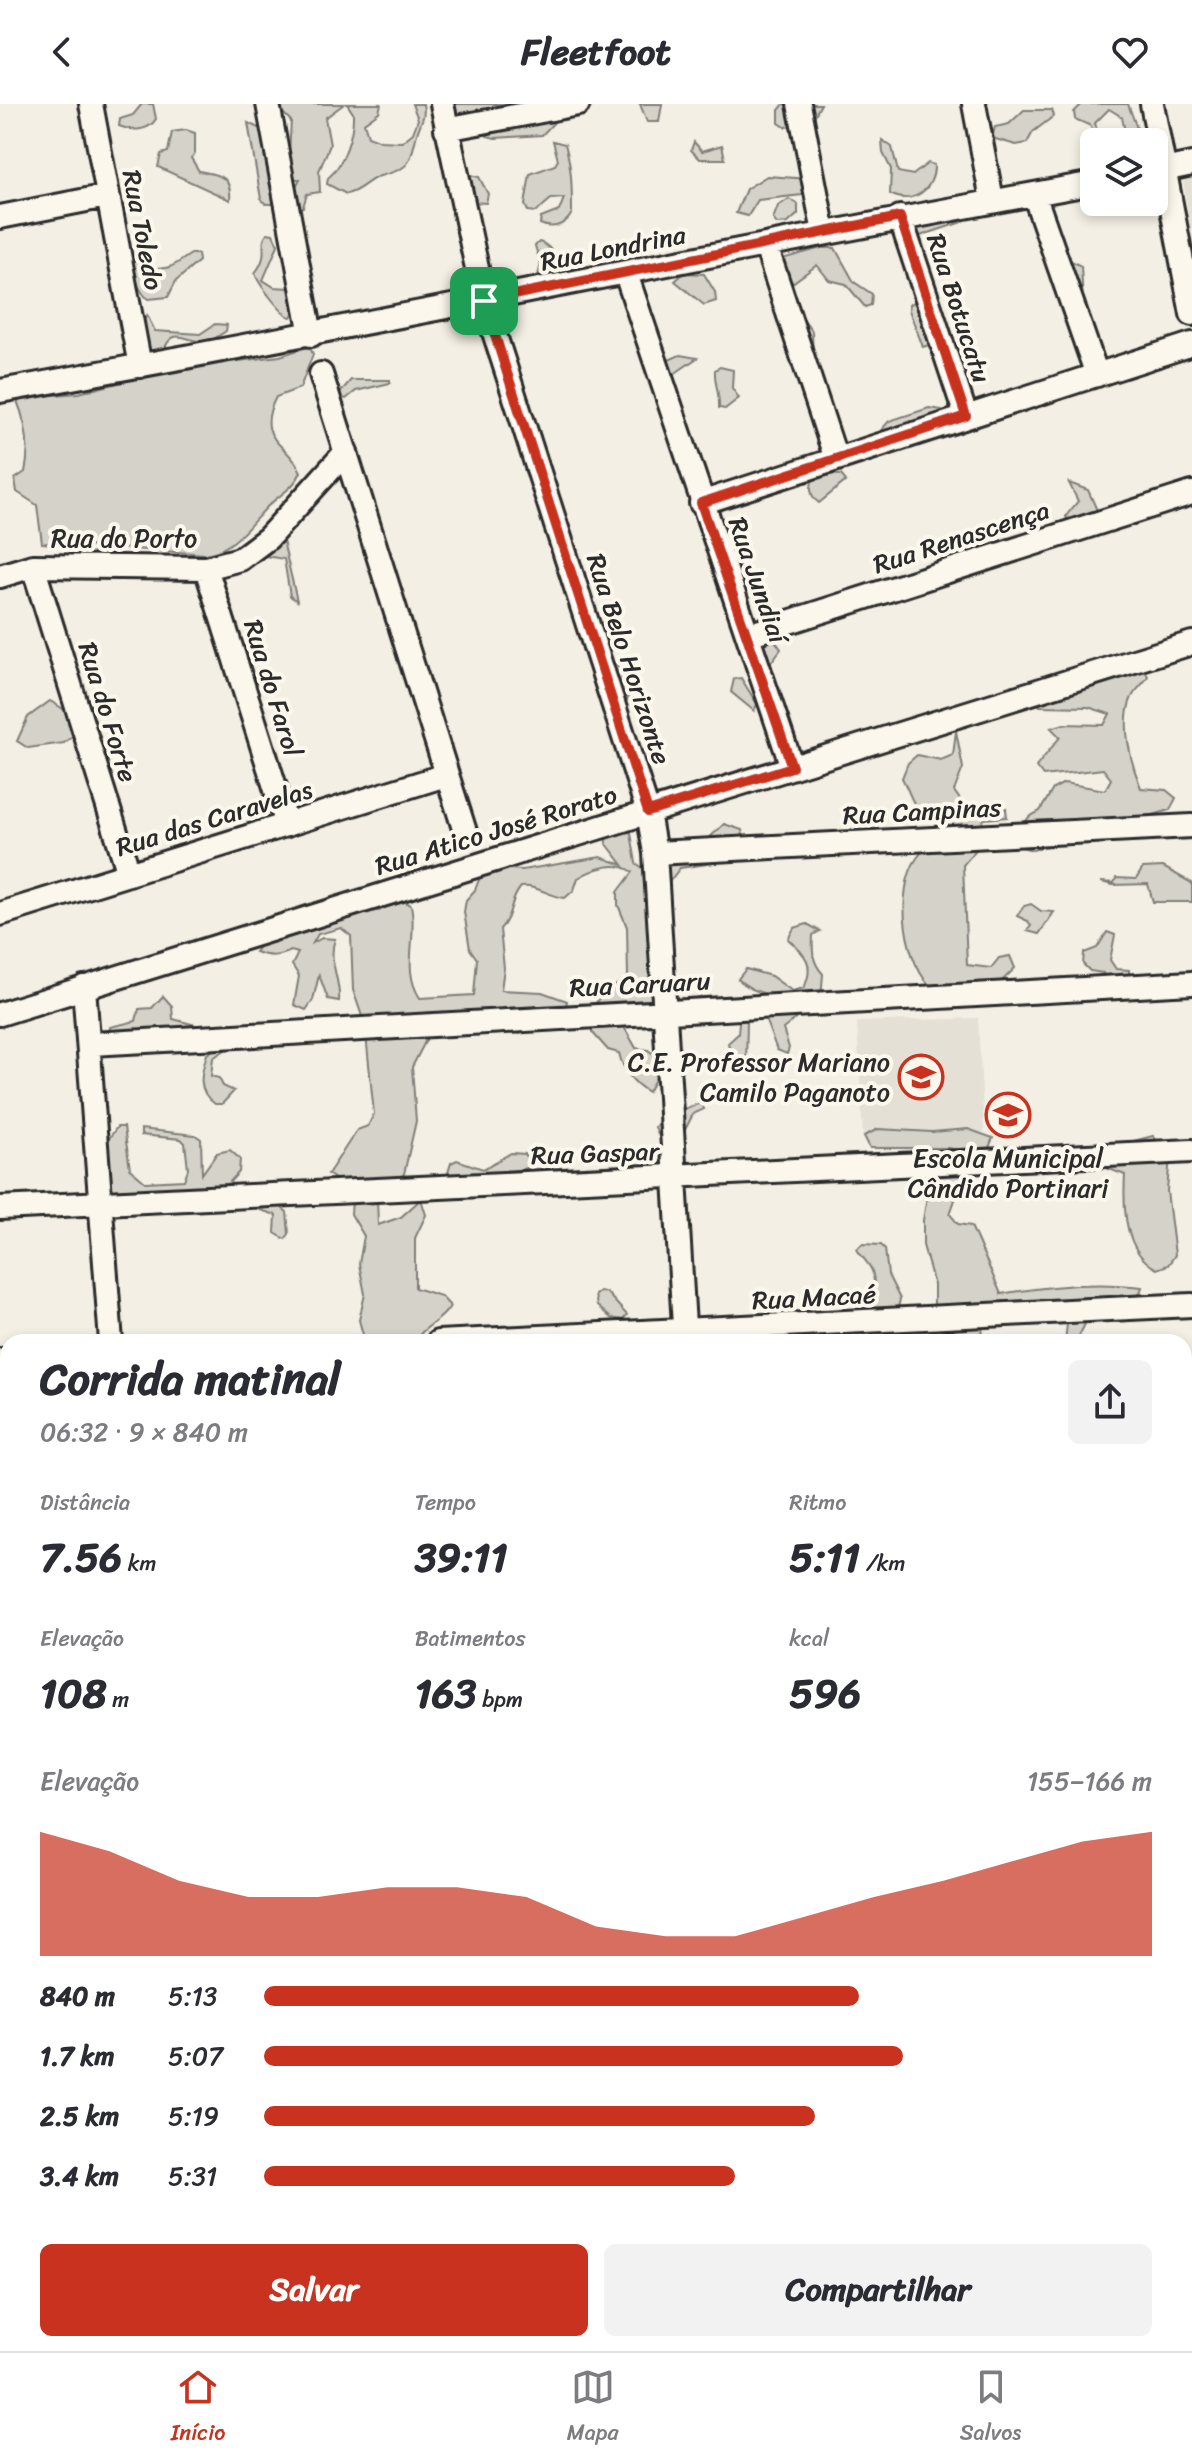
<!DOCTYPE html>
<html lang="pt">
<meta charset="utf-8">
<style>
body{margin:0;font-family:Sriracha,sans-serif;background:#f2f2f3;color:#2b2b33;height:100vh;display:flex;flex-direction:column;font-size:30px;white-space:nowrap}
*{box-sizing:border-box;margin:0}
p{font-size:26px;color:#7c7c81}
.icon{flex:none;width:44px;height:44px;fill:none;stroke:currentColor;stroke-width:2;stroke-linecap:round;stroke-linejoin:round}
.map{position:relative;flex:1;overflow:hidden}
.details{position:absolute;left:0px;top:1230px;width:1192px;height:1018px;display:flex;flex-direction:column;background:#fff;border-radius:24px 24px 0 0;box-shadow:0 4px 12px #0003}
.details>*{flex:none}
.tools{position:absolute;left:1080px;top:24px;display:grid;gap:16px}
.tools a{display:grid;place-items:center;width:88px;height:88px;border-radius:12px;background:#fff;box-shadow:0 4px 12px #0003;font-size:40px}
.pin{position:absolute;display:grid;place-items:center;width:68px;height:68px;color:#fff;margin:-34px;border-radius:16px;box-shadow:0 4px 12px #0006}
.round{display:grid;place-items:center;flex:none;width:84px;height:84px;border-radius:12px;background:#f2f2f3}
.headline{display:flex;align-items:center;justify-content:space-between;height:136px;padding:0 40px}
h1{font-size:44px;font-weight:800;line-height:60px}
.figures{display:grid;grid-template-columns:repeat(3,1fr);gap:12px;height:136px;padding:8px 40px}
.figures div{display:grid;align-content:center}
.figures b{font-size:40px;font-weight:800}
.figures small{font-size:22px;font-weight:400}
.figures p{font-size:22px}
.chart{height:224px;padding:16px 40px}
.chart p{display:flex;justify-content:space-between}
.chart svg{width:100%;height:144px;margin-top:8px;fill:#c8321e;opacity:.7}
.primary-button{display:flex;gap:16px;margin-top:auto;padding:16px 40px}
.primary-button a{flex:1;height:92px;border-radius:12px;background:#c8321e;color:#fff;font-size:32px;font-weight:800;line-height:92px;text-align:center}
.primary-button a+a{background:#f2f2f3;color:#2b2b33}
ul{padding:0 40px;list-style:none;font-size:26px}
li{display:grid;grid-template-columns:128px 96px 1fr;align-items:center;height:60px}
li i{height:20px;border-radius:10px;background:#c8321e}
header{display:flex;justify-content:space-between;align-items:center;height:104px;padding:0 40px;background:#fff;font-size:36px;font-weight:800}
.tab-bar{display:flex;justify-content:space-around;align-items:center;height:112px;border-top:2px solid #e1e1e2;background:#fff;font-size:22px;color:#7c7c81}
.tab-bar a{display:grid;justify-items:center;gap:4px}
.tab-bar .selected{color:#c8321e}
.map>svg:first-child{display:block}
</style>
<header><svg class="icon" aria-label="back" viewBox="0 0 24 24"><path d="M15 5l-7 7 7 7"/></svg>Fleetfoot<svg class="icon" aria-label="heart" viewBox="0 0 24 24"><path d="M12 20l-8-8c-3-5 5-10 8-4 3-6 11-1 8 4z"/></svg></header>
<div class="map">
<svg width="1192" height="2247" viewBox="0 0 1192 2247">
<rect width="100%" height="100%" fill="#f3efe4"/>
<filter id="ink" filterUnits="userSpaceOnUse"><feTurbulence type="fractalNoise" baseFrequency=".0125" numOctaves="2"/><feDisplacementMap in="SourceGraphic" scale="16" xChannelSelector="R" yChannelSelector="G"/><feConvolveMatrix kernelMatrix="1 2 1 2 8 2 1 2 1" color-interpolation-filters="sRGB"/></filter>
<g filter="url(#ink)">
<!-- built -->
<path fill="#e4e0d6" d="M 1192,75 L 1192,133 L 1183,77 Z
M 978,914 L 984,1028 L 863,1034 L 857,918 Z"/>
<!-- green -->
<path fill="#d5d2c9" stroke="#807e7a" stroke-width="2" d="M 142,0 L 153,0 L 156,15 C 148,28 132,27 119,22 L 120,15 L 133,11 Z
M 274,0 L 344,0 L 325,14 L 330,41 L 319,67 L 320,88 L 307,90 L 303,103 L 297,105 L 294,86 L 300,75 L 294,75 L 288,65 L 291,17 Z
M 347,0 L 381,0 L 379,8 L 364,19 L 368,32 L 381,37 L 402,38 L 413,29 L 418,15 L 412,0 L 423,0 C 426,14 420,18 417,30 C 409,60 412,64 380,72 C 367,76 360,88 346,90 L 327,80 L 328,74 C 344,61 354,29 353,9 Z
M 447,0 L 561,0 L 560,12 L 542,31 L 495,34 L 487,32 L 485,26 L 459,18 Z
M 640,0 L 662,0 L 659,18 L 647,18 Z
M 784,0 L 821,0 L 810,20 L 785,23 L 779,19 L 779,6 Z
M 1082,0 L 1128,0 L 1142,38 L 1127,38 L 1122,13 L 1109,5 L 1095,19 L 1100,38 L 1094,40 L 1091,22 L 1075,15 L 1074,8 Z
M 1024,6 L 1052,6 L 1054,12 L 1033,28 L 1027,39 L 1016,41 L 992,34 L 995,23 L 1009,20 Z
M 248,19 L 265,27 L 277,100 L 266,100 L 261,95 Z
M 186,26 L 195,29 L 195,49 L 191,54 L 199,67 C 219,71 232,71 230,96 L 158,63 L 161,50 L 168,48 L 172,28 Z
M 882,36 L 892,43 L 898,68 L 913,71 L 928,59 L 934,61 C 935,85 913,102 890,90 L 891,65 L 883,49 Z
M 553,37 L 565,40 C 572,63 572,85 572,109 C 566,121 553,126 540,120 L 541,114 L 559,107 L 564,94 L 551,95 L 536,108 L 528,107 L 525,101 L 530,70 L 555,61 L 558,56 Z
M 694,38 L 702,47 L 722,41 L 725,55 L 700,55 L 691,46 Z
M 465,70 L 479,73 L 488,90 L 486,99 L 472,98 Z
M 767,72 L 810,75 L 802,91 L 758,96 L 748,112 L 736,109 L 746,85 Z
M 789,95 L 798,100 L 798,110 L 788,119 L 777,120 L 773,115 L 778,102 Z
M 957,113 L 962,118 L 917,133 L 911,117 Z
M 267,129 L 273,130 L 278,141 L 263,176 L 274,183 L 289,184 L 297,202 L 291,213 C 283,212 257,178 255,169 C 271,149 258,142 267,129 Z
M 539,138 C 551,140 565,164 563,175 L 536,179 L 541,160 L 535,142 Z
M 821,144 L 835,144 L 854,178 L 872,190 L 871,201 L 865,203 L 846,180 L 829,176 L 817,161 L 791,180 L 800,210 L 812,227 L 813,253 L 779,161 L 782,155 Z
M 137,150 L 144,152 L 148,164 C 170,167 174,161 191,150 L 198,150 L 199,157 L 176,177 L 168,193 L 149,195 C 139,191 131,163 131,151 Z
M 1064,153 L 1081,162 L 1083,199 Z
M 684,169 L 704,170 L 715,188 L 716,197 L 704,201 L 675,177 Z
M 919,197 L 929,241 L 923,243 L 909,206 L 909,200 Z
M 147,211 L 155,227 L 200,230 L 215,220 L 227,221 L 226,227 C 221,230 214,236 208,237 C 189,242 173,217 163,249 L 146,253 L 136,229 Z
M 304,244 L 310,244 L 313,250 L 300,284 L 276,293 C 253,337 289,339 301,368 C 294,385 278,391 266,404 C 247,424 234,445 206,450 L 42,439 L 37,401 L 17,388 L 15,375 L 25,368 C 31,342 26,318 16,294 L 79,289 L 173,265 L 280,252 Z
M 680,251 L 697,254 L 674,270 L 673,276 L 664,258 Z
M 720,263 L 733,266 L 732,284 L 739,294 L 725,305 L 719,304 C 720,290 714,279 715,266 Z
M 351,276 L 390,276 L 390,279 L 356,287 L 346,295 L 337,292 Z
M 929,304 L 942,306 L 941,312 L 955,323 L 956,329 L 939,335 L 879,336 L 877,331 L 889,317 Z
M 824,370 L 841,371 L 846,377 L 819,399 C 810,393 809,382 814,373 Z
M 1069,379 L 1088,386 L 1100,413 L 1069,424 L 1066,412 L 1078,397 Z
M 283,437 L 297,497 L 290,492 L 284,455 L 266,452 Z
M 774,535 L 781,545 L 769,561 L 760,544 L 768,536 Z
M 611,557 L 626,568 L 631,588 L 625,600 L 620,597 L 606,561 Z
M 1142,562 L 1148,572 C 1144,580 1135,586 1132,593 C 1120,618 1131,660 1141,684 L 1166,686 L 1176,694 L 1170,706 L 1033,746 L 1021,743 L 1013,734 L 1029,713 L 1040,707 L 1053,685 L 1064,679 L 1105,686 L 1111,675 L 1103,665 L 1043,672 L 1036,663 L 1060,633 L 1051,624 L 1064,620 L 1104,621 L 1110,610 L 1088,603 L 1040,602 L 1031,593 Z
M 741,574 L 757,600 L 754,607 L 731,588 L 734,575 Z
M 50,597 C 66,606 77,611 74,631 L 64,639 L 28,644 L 17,637 L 28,613 Z
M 956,627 L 963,664 L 954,687 L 969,708 L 995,710 L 1006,704 L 1007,713 L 984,715 L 979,726 L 980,741 L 963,761 L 967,861 L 991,864 L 999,854 L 1010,852 L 1015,864 L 998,881 L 935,886 C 904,863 894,786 917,754 C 924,744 935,736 944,729 L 941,717 C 915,717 913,694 902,674 L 908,659 L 917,651 L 941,656 L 953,651 Z
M 724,720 L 742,726 L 744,738 L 714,759 L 680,764 L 663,786 L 656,905 L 624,923 L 636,944 L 648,946 L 659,954 L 660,966 L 648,988 C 633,979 623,967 619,949 L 608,946 L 592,928 C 591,887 603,894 628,872 L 627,823 L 618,801 L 618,788 L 633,768 C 616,756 595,764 578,774 L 574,786 L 565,794 C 548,792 537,781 521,783 C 509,796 513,812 500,825 L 504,864 L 501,886 L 542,888 L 567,897 L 565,909 L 520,930 L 498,925 L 428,932 L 412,963 L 416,1017 L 404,1070 L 394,1078 L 338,1077 L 328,1070 L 357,1026 L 368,1022 L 374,1010 L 365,921 L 353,886 L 351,832 L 341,824 L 318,830 L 313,839 L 322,834 L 335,835 C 327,857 341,875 339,897 L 328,895 L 319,871 L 313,896 L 306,906 L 294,901 L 299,872 L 292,861 L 298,849 L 291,847 C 278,853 269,853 255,848 L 263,838 L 366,803 L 379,807 L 400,795 L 411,801 C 418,834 401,865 420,894 L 474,891 L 477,855 L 470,845 L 464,808 L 466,796 L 475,786 L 484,763 L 522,766 L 601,753 L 623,761 L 606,739 L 605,726 L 619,724 L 631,729 L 636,759 L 647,767 L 705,738 Z
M 1163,763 L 1192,779 L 1192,798 L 1153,798 L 1148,780 L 1113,781 L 1101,778 L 1114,779 L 1116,774 L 1136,775 L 1143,764 Z
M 1031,800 L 1041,807 L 1054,808 L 1039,830 L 1027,827 L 1031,822 L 1028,817 L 1017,812 L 1024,802 Z
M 807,820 L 820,827 L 813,831 C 812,847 812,858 823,870 L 821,895 C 793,893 759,896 738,875 L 746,865 L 771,872 L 792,887 L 804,884 C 815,860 806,851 788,835 L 794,824 Z
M 1107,828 L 1115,831 L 1110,856 L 1116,865 L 1129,866 L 1129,872 L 1107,877 L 1103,869 L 1090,867 L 1083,860 L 1084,849 L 1097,844 Z
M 163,892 L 172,902 L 173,915 L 199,922 L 187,947 L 109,934 L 110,923 L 136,917 L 139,905 L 152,904 Z
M 819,906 L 822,912 L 804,908 L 783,925 L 789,944 L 787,950 L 777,946 L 765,915 L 752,914 L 747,918 L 746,960 C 736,956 730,950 728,939 L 738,930 L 739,918 L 745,907 Z
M 223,940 L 228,944 L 213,954 L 211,972 L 219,974 L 223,982 L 234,987 L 222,1000 L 215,1000 C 196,987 201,969 207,950 Z
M 701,999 L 704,1005 L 693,1010 L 679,1038 L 660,1035 L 655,1023 L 663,1012 Z
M 117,1023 L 124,1023 L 130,1065 L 145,1078 L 184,1076 L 188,1065 L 185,1039 L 181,1035 L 141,1031 L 141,1025 L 195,1031 L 201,1035 L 202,1070 L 217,1049 L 230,1046 L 240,1055 L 239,1068 L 226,1082 L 114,1088 L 108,1078 L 101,1046 Z
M 878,1025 L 932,1028 L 968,1025 L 993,1034 C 985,1052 981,1068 962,1076 L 950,1110 L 958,1120 L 971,1122 L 1001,1190 C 1046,1182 1096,1177 1142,1183 L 1138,1194 L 1090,1210 L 1076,1238 L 1065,1238 L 1067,1220 L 1063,1210 L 992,1215 L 982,1224 L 984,1238 L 934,1238 L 934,1181 L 923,1141 L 923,1116 L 929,1080 L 943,1059 L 963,1057 L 960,1046 L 947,1044 L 870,1044 L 864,1032 Z
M 1153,1032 L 1170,1052 L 1167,1087 L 1175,1151 L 1168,1161 L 1157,1165 C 1124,1148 1123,1105 1125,1071 L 1101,1062 L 1107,1044 Z
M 511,1049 L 525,1050 L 531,1060 L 527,1064 L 502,1069 L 501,1081 L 485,1093 L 466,1091 L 447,1072 L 451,1059 L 457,1056 L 483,1065 Z
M 377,1095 L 378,1121 L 401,1113 L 421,1095 L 426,1111 L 415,1134 L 415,1184 L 441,1192 L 450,1202 C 442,1218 420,1223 416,1238 L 365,1238 L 359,1216 L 365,1190 L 359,1160 L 364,1132 L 351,1110 L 352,1096 Z
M 276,1099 L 287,1108 L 289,1130 L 285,1135 L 275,1129 L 276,1111 L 260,1106 L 256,1100 Z
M 862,1140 L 881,1141 L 885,1145 L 888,1171 L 900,1195 L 894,1224 L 896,1238 L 864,1238 C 862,1214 880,1190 872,1167 C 869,1159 861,1153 857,1145 Z
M 600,1187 L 607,1189 L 627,1211 L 623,1216 L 611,1214 L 597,1202 L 595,1191 Z
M 1184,1647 L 1192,1667 L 1187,1693 L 1192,1700 L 1192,1727 L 1184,1734 Z
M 8,1676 L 8,1745 L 0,1735 L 0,1677 Z
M 209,2240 L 245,2240 L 253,2247 L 214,2247 Z
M 488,2240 L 583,2240 L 582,2247 L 476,2247 Z
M 1009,2240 L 1045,2240 L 1046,2247 L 1005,2247 Z"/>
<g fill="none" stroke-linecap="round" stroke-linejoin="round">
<!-- minor casing -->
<g stroke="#2b2b2b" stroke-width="28">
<path id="minor" d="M 91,0 L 140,262
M 268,0 L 311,231
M 442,0 L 484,197 L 648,708 L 655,749 L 685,1238
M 799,0 L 824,129
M 974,0 L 992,96
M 1152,0 L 1192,210
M 446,25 L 578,0
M 1154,68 L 1192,60
M 1034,90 L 1097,271
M 0,113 L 107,92
M 900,113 L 966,312
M 766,142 L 836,355
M 626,170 L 792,663
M 321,270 L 466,731
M 0,287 C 366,222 729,145 1094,79
M 701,399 L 1192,240
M 33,462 L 129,770
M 206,464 L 287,721
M 0,472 L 33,462 L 206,464 L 240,455 L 268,434 L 346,348
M 748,531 L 1192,389
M 655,749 L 1192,722
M 0,810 L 446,671
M 84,883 L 111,1238
M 0,910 L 1192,539
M 91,940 L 1192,879
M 0,1104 L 1192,1047
M 438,1238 L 1192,1201
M 0,1256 L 8,1256
M 1184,1368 L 1192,1368
M 1184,1396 L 1192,1395
M 0,1430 L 8,1430
M 0,1458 L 8,1458
M 1184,1563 L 1192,1562
M 1184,1721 L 1192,1721
M 1184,1882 L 1192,1882
M 0,1945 L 8,1945
M 1184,2042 L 1192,2041
M 0,2106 L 8,2106
M 1184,2201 L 1192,2201
M 164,2240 L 164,2247
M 737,2240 L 737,2247
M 338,2247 L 470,2240"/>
</g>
<!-- minor -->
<use href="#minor" stroke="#fbf7ec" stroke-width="22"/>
</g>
</g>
<g fill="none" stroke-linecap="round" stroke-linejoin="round" filter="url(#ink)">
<!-- route casing -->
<g stroke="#fff" stroke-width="16">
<path id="route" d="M 900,113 L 966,312 L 701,399 L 792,663 L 648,708 L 484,197 Z"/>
</g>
<!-- route -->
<use href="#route" stroke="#c8321e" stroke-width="10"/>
</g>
<!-- icons -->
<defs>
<g id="school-ring" transform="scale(2.3)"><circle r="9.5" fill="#fbf7ec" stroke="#c8321e" stroke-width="1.5"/><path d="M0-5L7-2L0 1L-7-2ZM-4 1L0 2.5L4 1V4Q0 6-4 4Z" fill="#c8321e"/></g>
</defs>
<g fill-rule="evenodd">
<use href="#school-ring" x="921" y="973"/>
<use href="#school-ring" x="1008" y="1011"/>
</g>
<g text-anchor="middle" stroke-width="8" stroke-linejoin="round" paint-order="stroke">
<!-- street labels -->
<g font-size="26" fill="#2b2b2b" stroke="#fbf7ec">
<text transform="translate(143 126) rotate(79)" y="9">Rua Toledo</text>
<text transform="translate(613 144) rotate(-11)" y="9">Rua Londrina</text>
<text transform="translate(959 204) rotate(72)" y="9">Rua Botucatu</text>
<text transform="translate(961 433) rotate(-18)" y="9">Rua Renascença</text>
<text x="124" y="443">Rua do Porto</text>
<text transform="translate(758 476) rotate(71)" y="9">Rua Jundiaí</text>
<text transform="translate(629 555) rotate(72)" y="9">Rua Belo Horizonte</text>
<text transform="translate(273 584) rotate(73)" y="9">Rua do Farol</text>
<text transform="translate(108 608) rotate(73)" y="9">Rua do Forte</text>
<text transform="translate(922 707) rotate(-3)" y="9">Rua Campinas</text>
<text transform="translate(214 714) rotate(-17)" y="9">Rua das Caravelas</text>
<text transform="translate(496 726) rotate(-17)" y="9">Rua Atico José Rorato</text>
<text transform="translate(640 880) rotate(-3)" y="9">Rua Caruaru</text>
<text transform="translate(595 1049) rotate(-2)" y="9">Rua Gaspar</text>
<text transform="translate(814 1193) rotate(-3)" y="9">Rua Macaé</text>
</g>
<!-- poi labels -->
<g font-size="26" fill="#2b2b2b" stroke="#fbf7ec" text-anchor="end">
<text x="890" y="967">C.E. Professor Mariano<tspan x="890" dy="30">Camilo Paganoto</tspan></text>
<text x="1008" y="1063" text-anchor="middle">Escola Municipal<tspan x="1008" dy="30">Cândido Portinari</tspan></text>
</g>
</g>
</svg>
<div class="tools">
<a><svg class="icon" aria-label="layers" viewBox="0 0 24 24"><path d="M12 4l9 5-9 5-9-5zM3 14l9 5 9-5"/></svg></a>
</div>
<div class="pin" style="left:484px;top:197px;background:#1e9e55"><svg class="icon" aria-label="arrive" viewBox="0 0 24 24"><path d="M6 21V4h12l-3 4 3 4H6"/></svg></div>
<section class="details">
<div class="headline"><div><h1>Corrida matinal</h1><p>06:32 · 9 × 840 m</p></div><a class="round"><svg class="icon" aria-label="share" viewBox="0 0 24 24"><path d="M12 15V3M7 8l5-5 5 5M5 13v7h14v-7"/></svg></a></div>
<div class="figures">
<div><p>Distância</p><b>7.56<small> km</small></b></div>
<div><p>Tempo</p><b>39:11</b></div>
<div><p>Ritmo</p><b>5:11<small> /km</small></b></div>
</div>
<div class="figures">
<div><p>Elevação</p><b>108<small> m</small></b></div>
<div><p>Batimentos</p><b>163<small> bpm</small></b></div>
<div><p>kcal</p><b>596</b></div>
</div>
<div class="chart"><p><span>Elevação</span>155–166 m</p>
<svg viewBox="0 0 160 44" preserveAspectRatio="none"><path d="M0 44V6L10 12L20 21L30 26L40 26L50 23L60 23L70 26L80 35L90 38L100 38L110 32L120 26L130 21L140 15L150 9L160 6V44z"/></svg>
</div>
<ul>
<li><b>840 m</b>5:13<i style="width:67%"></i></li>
<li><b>1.7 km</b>5:07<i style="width:72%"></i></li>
<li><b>2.5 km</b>5:19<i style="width:62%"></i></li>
<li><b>3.4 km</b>5:31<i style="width:53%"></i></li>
</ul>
<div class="primary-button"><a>Salvar</a><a>Compartilhar</a></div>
</section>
</div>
<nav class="tab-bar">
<a class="selected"><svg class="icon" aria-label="home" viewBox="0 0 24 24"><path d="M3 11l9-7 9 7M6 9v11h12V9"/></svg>Início</a>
<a><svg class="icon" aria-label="map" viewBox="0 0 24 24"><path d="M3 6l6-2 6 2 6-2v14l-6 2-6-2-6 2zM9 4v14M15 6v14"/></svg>Mapa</a>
<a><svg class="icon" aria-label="saved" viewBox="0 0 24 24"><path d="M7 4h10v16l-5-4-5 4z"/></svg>Salvos</a>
</nav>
